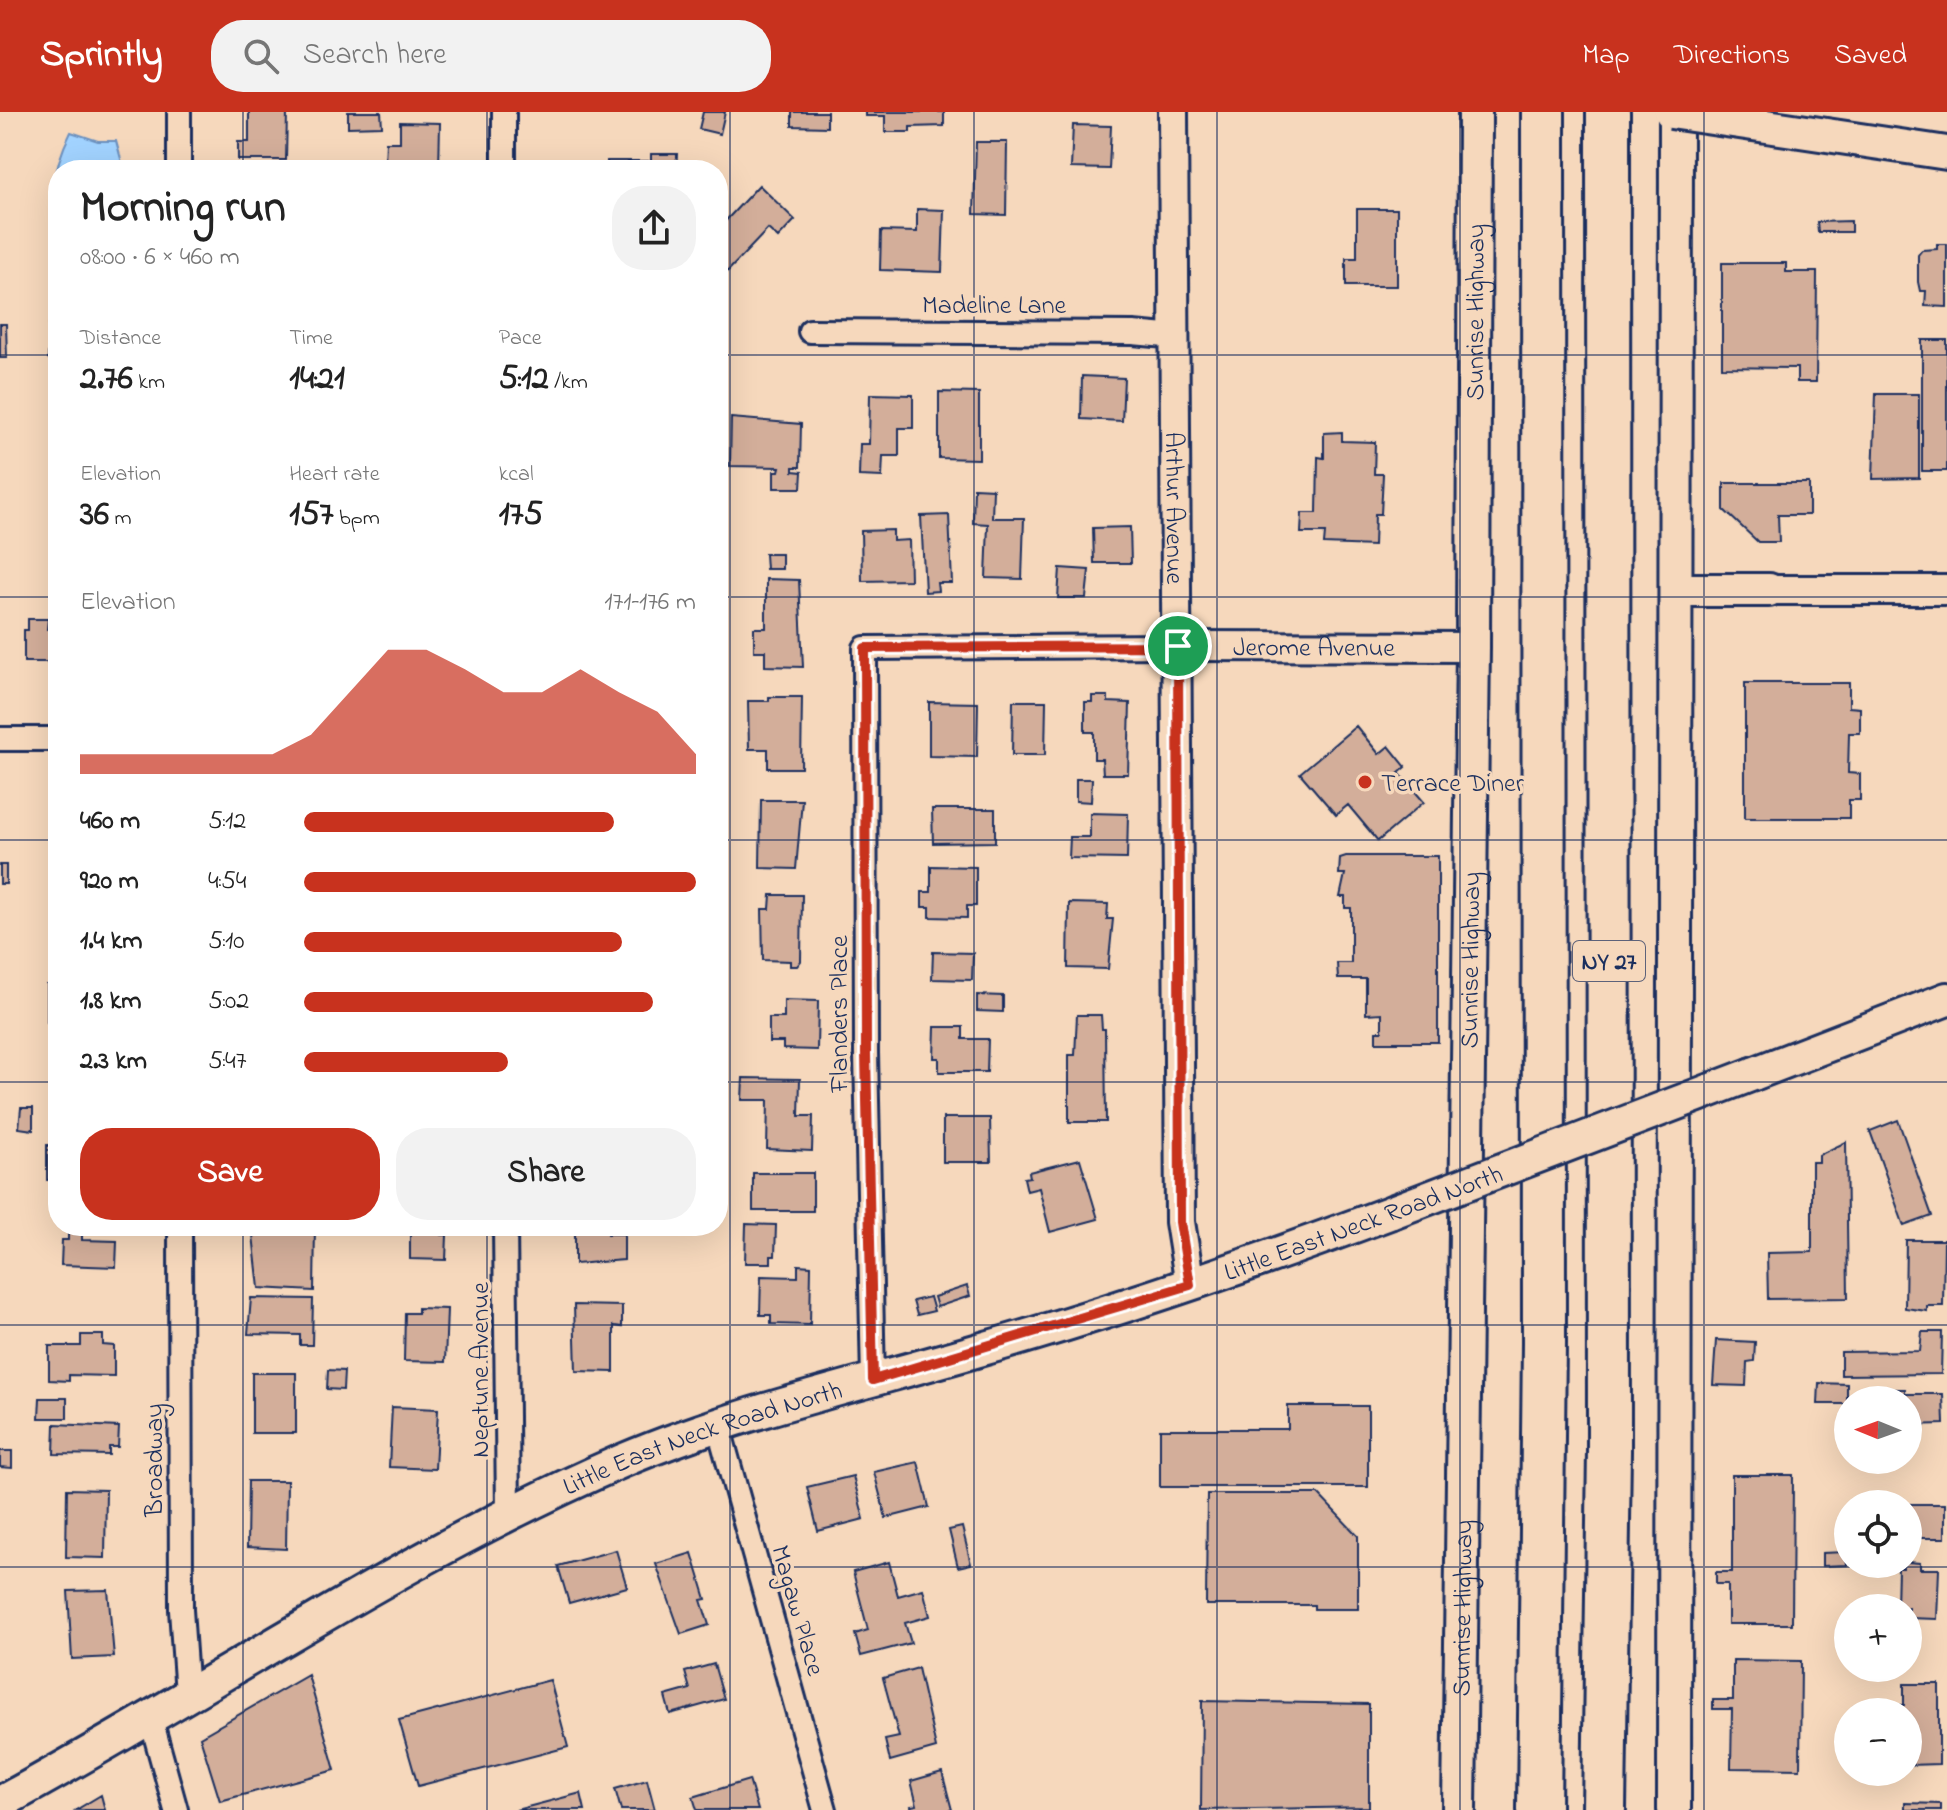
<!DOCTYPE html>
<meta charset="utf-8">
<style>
body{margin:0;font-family:"Indie Flower",sans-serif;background:#f2f2f2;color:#222;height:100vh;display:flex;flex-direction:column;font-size:30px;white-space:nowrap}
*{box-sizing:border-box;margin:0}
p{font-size:26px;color:#767676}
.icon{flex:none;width:44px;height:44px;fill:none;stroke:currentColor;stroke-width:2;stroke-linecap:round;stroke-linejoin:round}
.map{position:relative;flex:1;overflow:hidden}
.drawer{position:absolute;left:48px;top:48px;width:680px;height:1076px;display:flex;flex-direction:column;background:#fff;border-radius:32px;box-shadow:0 8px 32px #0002}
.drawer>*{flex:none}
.needle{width:52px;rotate:271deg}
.fabs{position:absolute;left:1834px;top:1274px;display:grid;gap:16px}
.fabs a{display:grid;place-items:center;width:88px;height:88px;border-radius:50%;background:#fff;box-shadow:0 8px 32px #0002;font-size:40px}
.pin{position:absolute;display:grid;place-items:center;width:68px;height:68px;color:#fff;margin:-34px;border:4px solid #fff;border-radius:50%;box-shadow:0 2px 8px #0007}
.round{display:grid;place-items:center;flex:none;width:84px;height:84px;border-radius:32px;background:#f2f2f2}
.headline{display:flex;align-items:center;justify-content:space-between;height:136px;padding:0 32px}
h1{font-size:44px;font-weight:700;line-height:60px}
.stats{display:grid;grid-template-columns:repeat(3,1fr);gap:12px;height:136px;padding:8px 32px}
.stats div{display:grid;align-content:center}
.stats b{font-size:34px;font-weight:700}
.stats small{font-size:22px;font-weight:400}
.stats p{font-size:22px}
.chart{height:224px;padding:16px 32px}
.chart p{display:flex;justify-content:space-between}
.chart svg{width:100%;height:144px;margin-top:8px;fill:#c8321e;opacity:.7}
.action{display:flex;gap:16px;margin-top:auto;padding:16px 32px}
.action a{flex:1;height:92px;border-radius:32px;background:#c8321e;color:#fff;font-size:32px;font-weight:700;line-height:92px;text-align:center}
.action a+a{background:#f2f2f2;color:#222}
ul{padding:0 32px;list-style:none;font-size:26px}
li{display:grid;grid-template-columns:128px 96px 1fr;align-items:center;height:60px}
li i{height:20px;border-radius:10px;background:#c8321e}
header{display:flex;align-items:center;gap:48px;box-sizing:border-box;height:112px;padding:0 40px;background:#c8321e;color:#fff}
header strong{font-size:38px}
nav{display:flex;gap:44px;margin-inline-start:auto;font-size:28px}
.search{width:560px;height:72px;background:#f2f2f2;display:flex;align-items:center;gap:20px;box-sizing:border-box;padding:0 28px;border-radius:32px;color:#767676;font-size:30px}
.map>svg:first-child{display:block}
</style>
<header>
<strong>Sprintly</strong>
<div class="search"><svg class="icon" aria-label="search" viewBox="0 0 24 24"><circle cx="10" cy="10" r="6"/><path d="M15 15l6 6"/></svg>Search here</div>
<nav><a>Map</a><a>Directions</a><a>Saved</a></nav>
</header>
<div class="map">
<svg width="1947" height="1698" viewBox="0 0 1947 1698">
<rect width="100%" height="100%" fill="#f6d8bc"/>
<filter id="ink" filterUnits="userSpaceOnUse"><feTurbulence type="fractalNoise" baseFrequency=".0125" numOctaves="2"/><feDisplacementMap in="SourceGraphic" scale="16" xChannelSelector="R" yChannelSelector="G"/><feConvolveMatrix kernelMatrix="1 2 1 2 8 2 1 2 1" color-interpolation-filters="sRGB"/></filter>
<g filter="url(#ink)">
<!-- water -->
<path fill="#a2d3ff" stroke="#6c91bf" stroke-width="2" d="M 71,20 L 98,29 L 116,29 L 124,58 L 58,58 L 57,142 C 47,99 51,59 71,20 Z"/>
<!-- building -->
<path fill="#d3ae9a" stroke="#1b2f5e" stroke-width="2" d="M 249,0 L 287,0 L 286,48 L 238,48 L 238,30 L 249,30 Z
M 348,0 L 381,0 L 382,14 L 348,15 Z
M 703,0 L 725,0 L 720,22 L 699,17 Z
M 792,0 L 827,0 L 827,15 L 792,14 Z
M 865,0 L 944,0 L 944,14 L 910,15 L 910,20 L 885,20 L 885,4 L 865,4 Z
M 400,10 L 440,11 L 439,58 L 380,58 L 380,52 L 385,52 L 386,30 L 400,30 Z
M 1073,13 L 1111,14 L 1109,57 L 1071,56 Z
M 976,30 L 1007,30 L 1006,103 L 974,102 Z
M 651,42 L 677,42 L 676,58 L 607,58 L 607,49 L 651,49 Z
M 324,54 L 324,58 L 296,58 L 296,55 Z
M 759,73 L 795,108 L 778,126 L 768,117 L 727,160 L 718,151 L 718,117 Z
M 917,97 L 944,98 L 942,160 L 880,158 L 881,119 L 917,120 Z
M 1357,97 L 1397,97 L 1397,174 L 1346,174 L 1346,146 L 1357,146 Z
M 1851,109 L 1851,120 L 1818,120 L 1817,110 Z
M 1937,132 L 1947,132 L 1947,195 L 1925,194 L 1926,179 L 1920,179 L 1918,170 L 1918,143 L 1922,138 L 1937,137 Z
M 1722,151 L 1786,151 L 1786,160 L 1817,160 L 1816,270 L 1797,270 L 1797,256 L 1722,255 Z
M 49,210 L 58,210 L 58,247 L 48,247 Z
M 0,212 L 6,212 L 7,246 L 0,246 Z
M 1922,228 L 1947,228 L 1947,359 L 1922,359 Z
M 1082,264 L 1124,266 L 1122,309 L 1081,307 Z
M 939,280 L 979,281 L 979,347 L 939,346 Z
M 54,282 L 58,282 L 58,305 L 54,305 Z
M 870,282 L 913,283 L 913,316 L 899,316 L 899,344 L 883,344 L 882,365 L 859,364 L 860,332 L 869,332 Z
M 1876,282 L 1919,282 L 1919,366 L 1873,367 Z
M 731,306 L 801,312 L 800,355 L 793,355 L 793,359 L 802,360 L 801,376 L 774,376 L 774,359 L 779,359 L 780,355 L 730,354 Z
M 1342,320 L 1342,329 L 1375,330 L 1374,362 L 1383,362 L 1381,402 L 1375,402 L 1374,434 L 1324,432 L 1325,421 L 1301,421 L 1302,401 L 1317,401 L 1318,345 L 1324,346 L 1324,321 Z
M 1724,371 L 1809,371 L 1809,403 L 1778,403 L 1779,430 L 1758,430 L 1724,398 Z
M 974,376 L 993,377 L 992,406 L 1024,406 L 1022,467 L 986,466 L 988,412 L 973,411 Z
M 949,403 L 952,471 L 937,471 L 938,479 L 925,480 L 921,404 Z
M 1130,415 L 1131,451 L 1094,451 L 1093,416 Z
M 893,418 L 893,429 L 909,428 L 910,468 L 862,469 L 861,419 Z
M 765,442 L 782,442 L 782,457 L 766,457 Z
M 1060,456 L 1089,458 L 1086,486 L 1058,486 Z
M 766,467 L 799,468 L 803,555 L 765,554 L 765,539 L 754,539 L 754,516 L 766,516 Z
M 28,507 L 48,507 L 47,517 L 54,517 L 54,550 L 24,550 L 24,518 L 28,518 Z
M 1745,571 L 1849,571 L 1849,595 L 1860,596 L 1860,621 L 1849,621 L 1848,661 L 1860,662 L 1860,688 L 1849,688 L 1849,706 L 1745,706 Z
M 1092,584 L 1108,584 L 1108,590 L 1130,591 L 1128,662 L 1103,662 L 1102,647 L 1094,647 L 1094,620 L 1085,620 L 1085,590 L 1092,590 Z
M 769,585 L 802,585 L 801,656 L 768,656 L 768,637 L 749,637 L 748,589 L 769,589 Z
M 1013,589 L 1046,589 L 1045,643 L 1012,643 Z
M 929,590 L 978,591 L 977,645 L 929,644 Z
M 1356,614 L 1379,642 L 1389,634 L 1406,655 L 1399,661 L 1424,690 L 1378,729 L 1348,693 L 1336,703 L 1300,661 Z
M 1076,667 L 1092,667 L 1091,690 L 1076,689 Z
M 761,688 L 802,688 L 796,757 L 760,756 Z
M 932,697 L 995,697 L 995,730 L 933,731 Z
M 1090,701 L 1128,702 L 1127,747 L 1069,746 L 1070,725 L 1090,725 Z
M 1346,744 L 1438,744 L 1438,930 L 1376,930 L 1376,919 L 1382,919 L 1382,901 L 1366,902 L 1366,867 L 1338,867 L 1337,851 L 1351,851 L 1351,796 L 1345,796 L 1345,785 L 1340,785 L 1345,762 L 1339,762 L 1340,746 Z
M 0,753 L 6,753 L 6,772 L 0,772 Z
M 931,754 L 976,755 L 976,794 L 967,794 L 967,806 L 930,805 L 930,795 L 922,795 L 922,780 L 931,780 Z
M 771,783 L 802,783 L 801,849 L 797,854 L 790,854 L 790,849 L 763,848 L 762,797 L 770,797 Z
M 1069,791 L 1108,792 L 1107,807 L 1113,807 L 1108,857 L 1068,856 Z
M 933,840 L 973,841 L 972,868 L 932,867 Z
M 47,873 L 58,873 L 58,910 L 47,910 Z
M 977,883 L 1003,884 L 1003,900 L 977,899 Z
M 784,888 L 818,889 L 817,938 L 783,937 L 783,930 L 769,930 L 769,906 L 784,906 Z
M 1077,903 L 1101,903 L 1102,917 L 1105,917 L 1106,1010 L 1069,1010 L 1069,943 L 1075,943 Z
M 935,915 L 963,915 L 963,927 L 988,927 L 987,960 L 939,960 L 939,946 L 934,946 Z
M 55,958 L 58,958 L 58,991 L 55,991 Z
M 743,966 L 800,967 L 799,1004 L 813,1004 L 812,1039 L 767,1037 L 768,988 L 742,988 Z
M 21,996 L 33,996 L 33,1018 L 19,1016 Z
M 943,1006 L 990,1006 L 991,1050 L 943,1050 Z
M 1898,1008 L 1932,1104 L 1904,1114 L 1870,1019 Z
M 1846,1030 L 1848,1186 L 1768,1187 L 1767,1141 L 1812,1140 L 1812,1050 L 1819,1050 L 1819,1043 Z
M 47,1033 L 58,1033 L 58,1068 L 47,1068 Z
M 1080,1047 L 1098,1107 L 1050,1120 L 1039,1076 L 1027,1079 L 1024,1066 L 1030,1065 L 1029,1060 Z
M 753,1061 L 813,1061 L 813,1099 L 753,1099 Z
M 746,1112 L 776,1113 L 775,1144 L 771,1144 L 771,1151 L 745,1151 Z
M 252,1114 L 315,1114 L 314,1179 L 259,1176 Z
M 320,1114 L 344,1114 L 344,1118 L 320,1117 Z
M 410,1114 L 442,1114 L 442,1123 L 447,1123 L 446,1148 L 410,1147 Z
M 575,1114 L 608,1114 L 608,1122 L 624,1122 L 624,1148 L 575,1152 Z
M 68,1121 L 82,1122 L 82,1128 L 117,1129 L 116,1155 L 61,1153 L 62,1128 L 68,1128 Z
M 1906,1128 L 1944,1128 L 1943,1194 L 1927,1194 L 1927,1199 L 1905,1196 Z
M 798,1153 L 811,1154 L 810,1213 L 771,1212 L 771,1203 L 760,1203 L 761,1164 L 798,1165 Z
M 967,1174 L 970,1184 L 937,1195 L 934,1185 Z
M 930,1185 L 934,1199 L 917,1203 L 913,1189 Z
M 251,1186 L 313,1187 L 312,1233 L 300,1233 L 300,1223 L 248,1222 Z
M 574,1193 L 622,1194 L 622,1215 L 614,1214 L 614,1260 L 576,1259 Z
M 418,1196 L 447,1197 L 445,1250 L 404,1249 L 405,1201 L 418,1201 Z
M 1922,1220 L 1942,1220 L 1941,1262 L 1841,1263 L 1841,1240 L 1920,1239 Z
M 81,1223 L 103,1223 L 103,1233 L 114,1234 L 114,1264 L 69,1263 L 69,1269 L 49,1268 L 49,1234 L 81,1234 Z
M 1716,1228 L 1755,1230 L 1754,1249 L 1747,1250 L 1746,1274 L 1713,1273 Z
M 328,1258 L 344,1259 L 343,1278 L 327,1277 Z
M 252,1261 L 296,1261 L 296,1321 L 252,1321 Z
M 1819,1271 L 1847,1272 L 1847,1292 L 1818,1292 Z
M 1889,1277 L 1905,1277 L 1905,1282 L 1943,1282 L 1944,1312 L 1908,1313 L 1908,1288 L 1872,1288 L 1872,1283 L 1889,1283 Z
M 40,1286 L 67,1286 L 67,1306 L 39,1306 Z
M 1288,1294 L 1368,1294 L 1368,1375 L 1160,1375 L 1160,1317 L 1288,1317 Z
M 392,1295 L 438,1297 L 435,1357 L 389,1355 Z
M 55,1312 L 119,1315 L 118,1335 L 109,1335 L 109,1343 L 54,1342 Z
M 0,1339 L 12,1339 L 12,1356 L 0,1355 Z
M 918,1350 L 929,1395 L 886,1406 L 874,1360 Z
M 1732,1363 L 1793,1363 L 1792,1512 L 1728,1512 L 1728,1472 L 1716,1472 L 1716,1460 L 1732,1460 Z
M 853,1364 L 864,1407 L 818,1419 L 807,1375 Z
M 248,1369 L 287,1369 L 286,1437 L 247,1435 Z
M 67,1377 L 106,1378 L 105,1446 L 66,1445 Z
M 1207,1382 L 1318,1382 L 1358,1424 L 1358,1497 L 1314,1497 L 1314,1493 L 1206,1493 Z
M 1898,1392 L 1945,1392 L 1945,1426 L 1908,1426 L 1908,1392 Z
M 962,1415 L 971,1452 L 958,1455 L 949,1418 Z
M 616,1438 L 627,1475 L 569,1491 L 558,1454 Z
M 1846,1440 L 1847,1453 L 1822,1454 L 1822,1441 Z
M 692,1441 L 706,1487 L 701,1488 L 709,1513 L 681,1522 L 656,1452 Z
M 889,1450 L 898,1484 L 923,1477 L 930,1504 L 905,1511 L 911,1531 L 861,1544 L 855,1522 L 868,1518 L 853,1460 Z
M 1920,1451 L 1920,1457 L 1939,1457 L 1937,1507 L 1908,1506 L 1908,1496 L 1897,1496 L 1898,1456 L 1903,1456 L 1903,1452 L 1908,1450 Z
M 108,1478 L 114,1545 L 72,1547 L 68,1479 Z
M 1733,1548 L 1801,1549 L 1800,1657 L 1731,1656 L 1732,1597 L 1713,1597 L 1713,1588 L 1733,1588 Z
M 714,1552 L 724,1587 L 670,1602 L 665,1584 L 690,1577 L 685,1560 Z
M 918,1556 L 936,1636 L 890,1649 L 885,1628 L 899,1625 L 883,1566 Z
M 308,1563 L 335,1658 L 220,1689 L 200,1625 Z
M 550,1568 L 568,1635 L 418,1674 L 399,1608 Z
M 1904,1572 L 1939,1572 L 1939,1652 L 1908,1653 L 1908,1600 L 1896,1600 L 1896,1593 L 1904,1593 Z
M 1202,1589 L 1369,1592 L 1369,1695 L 1201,1698 Z
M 942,1660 L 952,1698 L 912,1698 L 911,1694 L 917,1693 L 911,1669 Z
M 647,1668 L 655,1698 L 621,1698 L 615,1677 Z
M 749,1668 L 758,1698 L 697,1698 L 693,1685 Z
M 581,1681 L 585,1698 L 516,1698 Z
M 101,1683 L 105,1698 L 76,1698 Z
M 1905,1691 L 1941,1692 L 1941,1698 L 1905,1698 Z"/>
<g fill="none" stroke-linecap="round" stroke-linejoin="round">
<!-- minor casing -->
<g stroke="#1b2f5e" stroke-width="28">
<path id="minor" d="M 179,0 L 179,58
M 504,58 L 504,0
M 810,219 L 1133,221 L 1177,225
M 0,627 L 58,627
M 180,1114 L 181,1498 L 187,1582
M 505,1114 L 508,1401
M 873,1268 L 866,941 L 865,536 L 1178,534
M 718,1313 L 825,1698
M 150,1604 L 176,1698"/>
</g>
<!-- tertiary casing -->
<g stroke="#1b2f5e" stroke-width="34">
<g id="tertiary">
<path id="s1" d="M 1173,0 L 1180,1110 L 1190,1173"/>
<path d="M 1769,478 L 1947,478"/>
<path id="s2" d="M 1178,534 L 1473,535"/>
</g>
</g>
<!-- secondary casing -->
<g stroke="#1b2f5e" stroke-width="38">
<g id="secondary">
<path d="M 1753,12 L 1947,41"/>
<path d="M 1677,478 L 1769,478"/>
<path d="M 1753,962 L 1947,887"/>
<path id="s3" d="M 0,1691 C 208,1578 404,1443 622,1349 C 735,1301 854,1274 972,1240 C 1114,1200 1253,1152 1392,1100"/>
<path id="s4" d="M 1459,1698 L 1473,535 L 1475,0"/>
<path d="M 1674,1698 L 1676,0"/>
</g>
</g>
<!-- motorway casing -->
<g stroke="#1b2f5e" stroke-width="48">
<path id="motorway" d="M 1539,1698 L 1544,1231 L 1543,0
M 1604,1698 L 1609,1339 L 1608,0"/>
</g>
<!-- minor -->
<use href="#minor" stroke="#f6d8bc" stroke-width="22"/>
<!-- tertiary -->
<use href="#tertiary" stroke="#f6d8bc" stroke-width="28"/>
<!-- secondary -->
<use href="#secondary" stroke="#f6d8bc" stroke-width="32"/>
<!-- motorway -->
<use href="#motorway" stroke="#f6d8bc" stroke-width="42"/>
<!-- secondary-bridge casing -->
<g stroke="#1b2f5e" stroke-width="38" stroke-linecap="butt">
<path id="secondary-bridge" d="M 1671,0 L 1753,12
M 1392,1100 L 1753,962"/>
</g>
<!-- secondary-bridge -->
<use href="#secondary-bridge" stroke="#f6d8bc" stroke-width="32"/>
</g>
</g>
<g fill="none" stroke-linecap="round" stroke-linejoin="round" filter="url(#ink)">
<!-- route casing -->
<g stroke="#fff" stroke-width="16">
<path id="route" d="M 1178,534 L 1180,1110 L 1190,1173 L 873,1268 L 866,941 L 865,536 Z"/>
</g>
<!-- route -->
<use href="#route" stroke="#c8321e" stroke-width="10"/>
</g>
<!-- grid -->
<path fill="none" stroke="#1b2f5e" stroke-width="2" stroke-opacity="0.55" d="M 243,0 L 243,58M 487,0 L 487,58M 730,0 L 730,1698M 974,0 L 974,1698M 1217,0 L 1217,1698M 1460,0 L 1460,1698M 1704,0 L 1704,1698M 0,243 L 58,243M 718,243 L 1947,243M 0,485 L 58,485M 718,485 L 1947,485M 0,728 L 58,728M 718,728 L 1947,728M 0,970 L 58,970M 718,970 L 1947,970M 243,1114 L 243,1698M 487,1114 L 487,1698M 0,1213 L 1947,1213M 0,1455 L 1947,1455"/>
<!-- markers -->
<circle fill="#c8321e" stroke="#f6d8bc" stroke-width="3" cx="1365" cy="670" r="8"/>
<g text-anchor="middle" stroke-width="7" stroke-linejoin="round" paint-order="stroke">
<!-- shield labels -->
<rect fill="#f6d8bc" stroke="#5d627a" stroke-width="2" x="1573" y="829" width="72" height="40" rx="6"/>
<g font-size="24" font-weight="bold" fill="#1b2f5e">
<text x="1609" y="857">NY 27</text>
</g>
<!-- street labels -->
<g font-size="26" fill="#1b2f5e" stroke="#f6d8bc">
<text x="994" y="201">Madeline Lane</text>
<text dy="9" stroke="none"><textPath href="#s4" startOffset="1498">Sunrise Highway</textPath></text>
<text dy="9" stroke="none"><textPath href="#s1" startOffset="396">Arthur Avenue</textPath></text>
<text dy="9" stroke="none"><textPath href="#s2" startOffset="136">Jerome Avenue</textPath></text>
<text dy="9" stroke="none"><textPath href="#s4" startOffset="850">Sunrise Highway</textPath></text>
<text transform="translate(838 902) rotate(-90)" y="9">Flanders Place</text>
<text transform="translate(1363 1110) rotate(-20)" y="9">Little East Neck Road North</text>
<text transform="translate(479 1258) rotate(-90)" y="9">Neptune Avenue</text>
<text dy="9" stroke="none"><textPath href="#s3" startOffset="794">Little East Neck Road North</textPath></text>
<text transform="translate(153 1348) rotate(-90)" y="9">Broadway</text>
<text dy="9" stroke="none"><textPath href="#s4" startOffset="202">Sunrise Highway</textPath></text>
<text transform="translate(799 1498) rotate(74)" y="9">Magaw Place</text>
</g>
<!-- poi labels -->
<g font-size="26" fill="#1b2f5e" stroke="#f6d8bc" text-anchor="start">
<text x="1381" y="679">Terrace Diner</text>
</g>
</g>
</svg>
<div class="fabs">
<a><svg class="needle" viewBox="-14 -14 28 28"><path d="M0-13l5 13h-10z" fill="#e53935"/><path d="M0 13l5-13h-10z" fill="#767676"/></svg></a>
<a><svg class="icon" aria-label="locate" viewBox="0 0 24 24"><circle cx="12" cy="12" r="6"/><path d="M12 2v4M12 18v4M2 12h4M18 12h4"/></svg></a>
<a>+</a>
<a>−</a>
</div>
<div class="pin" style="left:1178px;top:534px;background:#1e9e55"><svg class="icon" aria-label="arrive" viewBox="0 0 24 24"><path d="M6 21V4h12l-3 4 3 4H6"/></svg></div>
<section class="drawer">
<div class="headline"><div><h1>Morning run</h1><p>08:00 · 6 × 460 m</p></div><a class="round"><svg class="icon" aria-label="share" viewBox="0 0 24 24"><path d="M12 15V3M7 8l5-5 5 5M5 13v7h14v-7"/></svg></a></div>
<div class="stats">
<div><p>Distance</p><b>2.76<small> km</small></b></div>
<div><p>Time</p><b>14:21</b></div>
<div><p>Pace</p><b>5:12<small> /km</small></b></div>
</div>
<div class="stats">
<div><p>Elevation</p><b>36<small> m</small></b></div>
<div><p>Heart rate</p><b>157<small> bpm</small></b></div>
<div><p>kcal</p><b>175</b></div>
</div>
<div class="chart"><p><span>Elevation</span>171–176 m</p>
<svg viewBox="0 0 160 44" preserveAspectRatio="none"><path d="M0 44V38L10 38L20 38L30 38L40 38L50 38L60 32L70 19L80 6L90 6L100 12L110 19L120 19L130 12L140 19L150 25L160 38V44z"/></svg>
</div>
<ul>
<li><b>460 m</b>5:12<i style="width:79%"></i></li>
<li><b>920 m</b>4:54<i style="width:100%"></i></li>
<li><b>1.4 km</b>5:10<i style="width:81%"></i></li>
<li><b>1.8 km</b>5:02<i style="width:89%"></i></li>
<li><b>2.3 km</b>5:47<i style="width:52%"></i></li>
</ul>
<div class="action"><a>Save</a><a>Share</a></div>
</section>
</div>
